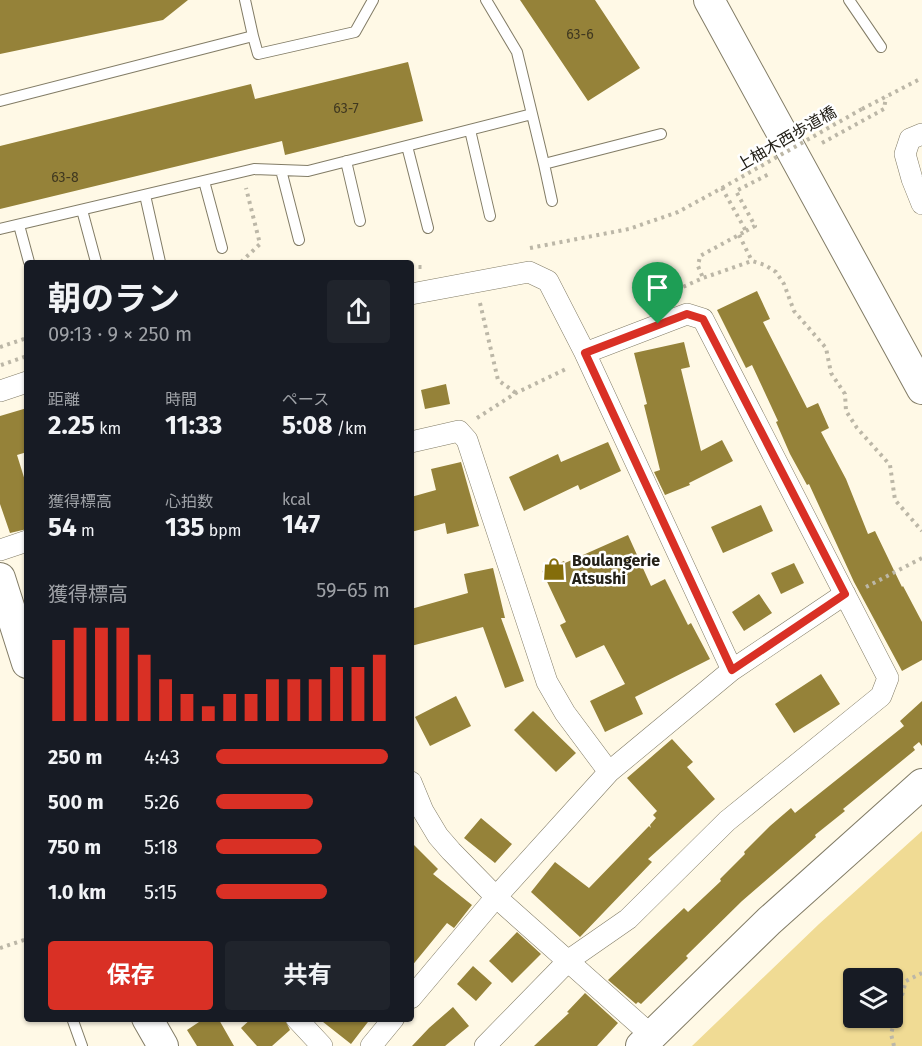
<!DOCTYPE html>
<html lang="ja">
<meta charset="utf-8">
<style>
body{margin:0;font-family:"Fira Sans","Noto Sans JP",sans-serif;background:#20242c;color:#f1f3f6;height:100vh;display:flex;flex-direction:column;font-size:22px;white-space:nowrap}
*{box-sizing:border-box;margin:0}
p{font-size:20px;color:#9ea1a6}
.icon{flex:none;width:33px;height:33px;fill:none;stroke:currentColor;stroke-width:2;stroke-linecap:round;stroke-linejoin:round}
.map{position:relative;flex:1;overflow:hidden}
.details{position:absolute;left:24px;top:260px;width:390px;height:762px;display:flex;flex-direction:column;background:#171b24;border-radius:6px;box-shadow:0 2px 4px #0004}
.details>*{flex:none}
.tools{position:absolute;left:843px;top:968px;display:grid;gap:12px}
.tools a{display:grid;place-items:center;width:60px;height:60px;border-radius:6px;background:#171b24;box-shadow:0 2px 4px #0004;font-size:30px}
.pin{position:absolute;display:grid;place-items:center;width:51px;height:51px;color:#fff;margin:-62px -26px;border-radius:50% 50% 50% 0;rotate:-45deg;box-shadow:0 0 6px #0007}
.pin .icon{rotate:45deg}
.round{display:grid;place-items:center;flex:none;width:63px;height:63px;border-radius:6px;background:#20242c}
.head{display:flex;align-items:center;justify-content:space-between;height:102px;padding:0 24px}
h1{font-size:33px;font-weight:700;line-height:45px}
.stats{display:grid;grid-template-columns:repeat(3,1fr);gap:9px;height:102px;padding:6px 24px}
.stats div{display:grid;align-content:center}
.stats b{font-size:26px;font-weight:700}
.stats small{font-size:16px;font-weight:400}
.stats p{font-size:16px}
.chart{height:168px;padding:12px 24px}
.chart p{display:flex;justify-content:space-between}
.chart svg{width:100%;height:108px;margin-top:6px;stroke:#d93025;stroke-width:6}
.button{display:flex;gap:12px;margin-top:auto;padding:12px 24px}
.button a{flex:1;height:69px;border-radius:6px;background:#d93025;color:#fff;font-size:24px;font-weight:700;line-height:69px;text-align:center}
.button a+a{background:#20242c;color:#f1f3f6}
ul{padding:0 24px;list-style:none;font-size:20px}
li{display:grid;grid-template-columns:96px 72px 1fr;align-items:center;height:45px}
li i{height:15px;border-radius:8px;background:#d93025}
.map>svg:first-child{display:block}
</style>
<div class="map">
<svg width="922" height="1046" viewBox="0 0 922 1046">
<rect width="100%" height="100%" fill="#fff9e6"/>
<!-- green -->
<path fill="#f0db94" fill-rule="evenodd" d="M 922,831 L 922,1046 L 692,1046 L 819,924 ZM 854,978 L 892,978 L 892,1017 L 854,1017 Z"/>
<!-- building -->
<path fill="#958239" d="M 0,0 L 188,0 L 163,20 L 0,54 Z
M 520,0 L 595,0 L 640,68 L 588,101 Z
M 408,62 L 423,121 L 285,155 L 282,141 L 0,209 L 0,146 L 251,84 L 255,99 Z
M 757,291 L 770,319 L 763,322 L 807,408 L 818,403 L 829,428 L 821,432 L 846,479 L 868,534 L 875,531 L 902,587 L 903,586 L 922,622 L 922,660 L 902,671 L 854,582 L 809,484 L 807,485 L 790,454 L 776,422 L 778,421 L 752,365 L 746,368 L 717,310 Z
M 684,342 L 690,367 L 681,369 L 701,451 L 722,440 L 733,461 L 689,483 L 690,485 L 665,495 L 654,472 L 660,470 L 644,405 L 647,404 L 634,353 Z
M 446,384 L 450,404 L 425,409 L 421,390 Z
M 27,408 L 27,452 L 17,455 L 27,487 L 27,529 L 10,533 L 0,504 L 0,416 Z
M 608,442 L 621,471 L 580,490 L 578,485 L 524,511 L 509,477 L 558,454 L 561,462 Z
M 461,462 L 479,526 L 447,534 L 445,523 L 411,532 L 411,497 L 436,490 L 431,469 Z
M 761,505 L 773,531 L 723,553 L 711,527 Z
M 628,535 L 651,586 L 665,579 L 688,625 L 691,623 L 710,659 L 635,697 L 643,714 L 605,732 L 590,701 L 625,684 L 604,645 L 576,658 L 560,625 L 566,622 L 542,571 L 564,561 L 565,563 Z
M 794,563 L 804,583 L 781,594 L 771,573 Z
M 493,568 L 505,618 L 501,618 L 524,681 L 505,688 L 483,627 L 411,646 L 411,609 L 468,593 L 464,574 Z
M 759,594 L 772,613 L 744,631 L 732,612 Z
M 821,674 L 840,704 L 794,733 L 775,704 Z
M 456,696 L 471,726 L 430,746 L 415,717 Z
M 922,701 L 922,746 L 919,742 L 913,747 L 915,750 L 843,809 L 845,811 L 815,835 L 816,837 L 742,901 L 686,956 L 688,958 L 641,1004 L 638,1002 L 636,1004 L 608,980 L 684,908 L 688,912 L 721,881 L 720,879 L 745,854 L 744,852 L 770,826 L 791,808 L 795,813 L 904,726 L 900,721 Z
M 533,711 L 576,753 L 556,772 L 514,730 Z
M 672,739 L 693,762 L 687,767 L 715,799 L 648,859 L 652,862 L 580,937 L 531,892 L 555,862 L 589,888 L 649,826 L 651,828 L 650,825 L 656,818 L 653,815 L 657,811 L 627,778 Z
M 481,818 L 512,844 L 495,863 L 464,838 Z
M 411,842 L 438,869 L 433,874 L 472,905 L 454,928 L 447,923 L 411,967 Z
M 517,932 L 541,954 L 512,983 L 489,961 Z
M 473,966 L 492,983 L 476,1001 L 457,984 Z
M 585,993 L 618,1023 L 597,1046 L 534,1046 L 569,1013 L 567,1012 Z
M 453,1007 L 469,1026 L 445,1046 L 412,1046 L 429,1028 Z
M 205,1018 L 218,1018 L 234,1046 L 197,1046 L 187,1030 Z
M 252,1018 L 284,1018 L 290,1030 L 272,1046 L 257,1046 L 241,1028 Z
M 318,1018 L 371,1018 L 351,1044 Z"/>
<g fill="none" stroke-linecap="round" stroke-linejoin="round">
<!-- lane casing -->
<g stroke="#827c66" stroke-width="12">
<path id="lane" d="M 245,0 L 253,36
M 849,0 L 881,47
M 0,101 L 253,36 L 258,54 L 355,32 L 373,0
M 532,114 L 544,164 L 661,134
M 470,130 L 490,216
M 407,146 L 428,228
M 346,161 L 360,221
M 544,164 L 552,201
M 281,170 L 299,240
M 204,181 L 222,248
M 145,195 L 160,262
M 82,210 L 96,262
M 19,225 L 29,262
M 0,229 L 254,169 L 308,171 L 532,114 L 517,52 L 486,0
M 72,1018 L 82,1046"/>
</g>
<!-- street casing -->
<g stroke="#827c66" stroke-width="22">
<path id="street" d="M 922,134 L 910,139 L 905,154 L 912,179 L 922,204
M 411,294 L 529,272 L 548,281 L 585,353 L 687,314 L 703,319 L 888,678 L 881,696 L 727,821 L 628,919 L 569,960 L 485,1046
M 585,353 L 732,670
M 0,391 L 27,382
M 411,442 L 459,431 L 467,440 L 547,682 L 565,713 L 609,772
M 0,550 L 27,541
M 411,782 L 423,811 L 438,836 L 451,851 L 496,897 L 651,1035
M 411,998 L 496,897 L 609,772 L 732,670 L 845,594
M 296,1018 L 322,1046
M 371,1046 L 394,1018"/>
</g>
<!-- secondary casing -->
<g stroke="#827c66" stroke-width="32">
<path id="secondary" d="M 709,0 L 922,389
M 0,578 L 27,663
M 147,1018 L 163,1046
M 641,1046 L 769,921 L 922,784"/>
</g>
<!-- path -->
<path stroke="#bcb7a7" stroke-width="4" stroke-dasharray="3 4.5" stroke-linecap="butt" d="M 862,109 L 922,78
M 822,143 L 884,109 L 886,97
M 746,231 L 755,226 L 736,191 L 769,174
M 739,235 L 752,261
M 530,248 L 629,229 L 678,212 L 722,188 L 746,231 L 700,256 L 698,266 L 703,278
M 241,262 L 260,244 L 246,188
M 411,267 L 422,267
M 649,302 L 703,278 L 752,261 L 765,265 L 776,272 L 784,284 L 794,311 L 826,348 L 831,373 L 845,394 L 846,411 L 857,428 L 890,465 L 895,500 L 922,531
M 480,303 L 498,380 L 516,393
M 0,347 L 27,338
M 1,365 L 27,356
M 477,418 L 516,393 L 568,368
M 866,587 L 922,558
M 0,948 L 27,939
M 894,1046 L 891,1034 L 906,981 L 922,973"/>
<!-- lane -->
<use href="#lane" stroke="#fff" stroke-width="10"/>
<!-- street -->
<use href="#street" stroke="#fff" stroke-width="21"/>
<!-- secondary -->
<use href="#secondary" stroke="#fff" stroke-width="30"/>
<!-- path-bridge -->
<path stroke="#bcb7a7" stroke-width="4" stroke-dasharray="3 4.5" stroke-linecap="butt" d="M 722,188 L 862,109"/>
</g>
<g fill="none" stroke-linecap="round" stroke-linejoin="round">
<!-- route casing -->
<g stroke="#fff" stroke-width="12">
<path id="route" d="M 687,314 L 703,319 L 845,594 L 732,670 L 585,353 Z"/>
</g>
<!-- route -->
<use href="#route" stroke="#d93025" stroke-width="8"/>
</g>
<!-- icons -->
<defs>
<g id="shop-bare" transform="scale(1.8)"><path d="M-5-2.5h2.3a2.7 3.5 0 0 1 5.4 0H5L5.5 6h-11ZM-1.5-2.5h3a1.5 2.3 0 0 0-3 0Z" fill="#846d0a" stroke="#fff" stroke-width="2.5" paint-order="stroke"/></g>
</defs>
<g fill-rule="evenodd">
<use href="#shop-bare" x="554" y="569"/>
</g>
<g text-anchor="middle" stroke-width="5" stroke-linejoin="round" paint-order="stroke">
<!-- number labels -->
<g font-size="14" fill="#403820">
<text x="580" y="39">63-6</text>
<text x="346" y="113">63-7</text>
<text x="65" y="182">63-8</text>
</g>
<!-- street labels -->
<g font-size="16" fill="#232018" stroke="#fff">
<text transform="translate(786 138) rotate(-30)" y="6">上柚木西歩道橋</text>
</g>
<!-- poi labels -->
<g font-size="16" font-weight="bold" fill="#232018" stroke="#fff" text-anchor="start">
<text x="572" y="566">Boulangerie<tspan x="572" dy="18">Atsushi</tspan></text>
</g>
</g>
</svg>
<div class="tools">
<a><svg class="icon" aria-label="layers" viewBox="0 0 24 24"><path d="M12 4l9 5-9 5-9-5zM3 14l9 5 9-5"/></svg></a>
</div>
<div class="pin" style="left:658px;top:324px;background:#1e9e55"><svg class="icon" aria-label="arrive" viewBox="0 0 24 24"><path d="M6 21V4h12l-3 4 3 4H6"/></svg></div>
<section class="details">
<div class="head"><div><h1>朝のラン</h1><p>09:13 · 9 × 250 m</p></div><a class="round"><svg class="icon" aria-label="share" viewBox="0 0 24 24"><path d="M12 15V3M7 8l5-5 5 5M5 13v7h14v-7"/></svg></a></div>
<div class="stats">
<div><p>距離</p><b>2.25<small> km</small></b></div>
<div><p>時間</p><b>11:33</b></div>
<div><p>ペース</p><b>5:08<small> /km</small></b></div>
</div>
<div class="stats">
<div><p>獲得標高</p><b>54<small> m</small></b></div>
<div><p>心拍数</p><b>135<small> bpm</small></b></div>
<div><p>kcal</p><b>147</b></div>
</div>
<div class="chart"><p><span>獲得標高</span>59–65 m</p>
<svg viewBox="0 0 160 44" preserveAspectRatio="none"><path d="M5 44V11M15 44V6M25 44V6M35 44V6M45 44V17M55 44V27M65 44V33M75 44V38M85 44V33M95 44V33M105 44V27M115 44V27M125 44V27M135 44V22M145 44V22M155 44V17"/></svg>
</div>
<ul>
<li><b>250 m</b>4:43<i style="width:99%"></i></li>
<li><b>500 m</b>5:26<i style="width:56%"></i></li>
<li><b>750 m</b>5:18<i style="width:61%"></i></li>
<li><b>1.0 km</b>5:15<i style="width:64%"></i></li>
</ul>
<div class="button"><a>保存</a><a>共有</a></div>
</section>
</div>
